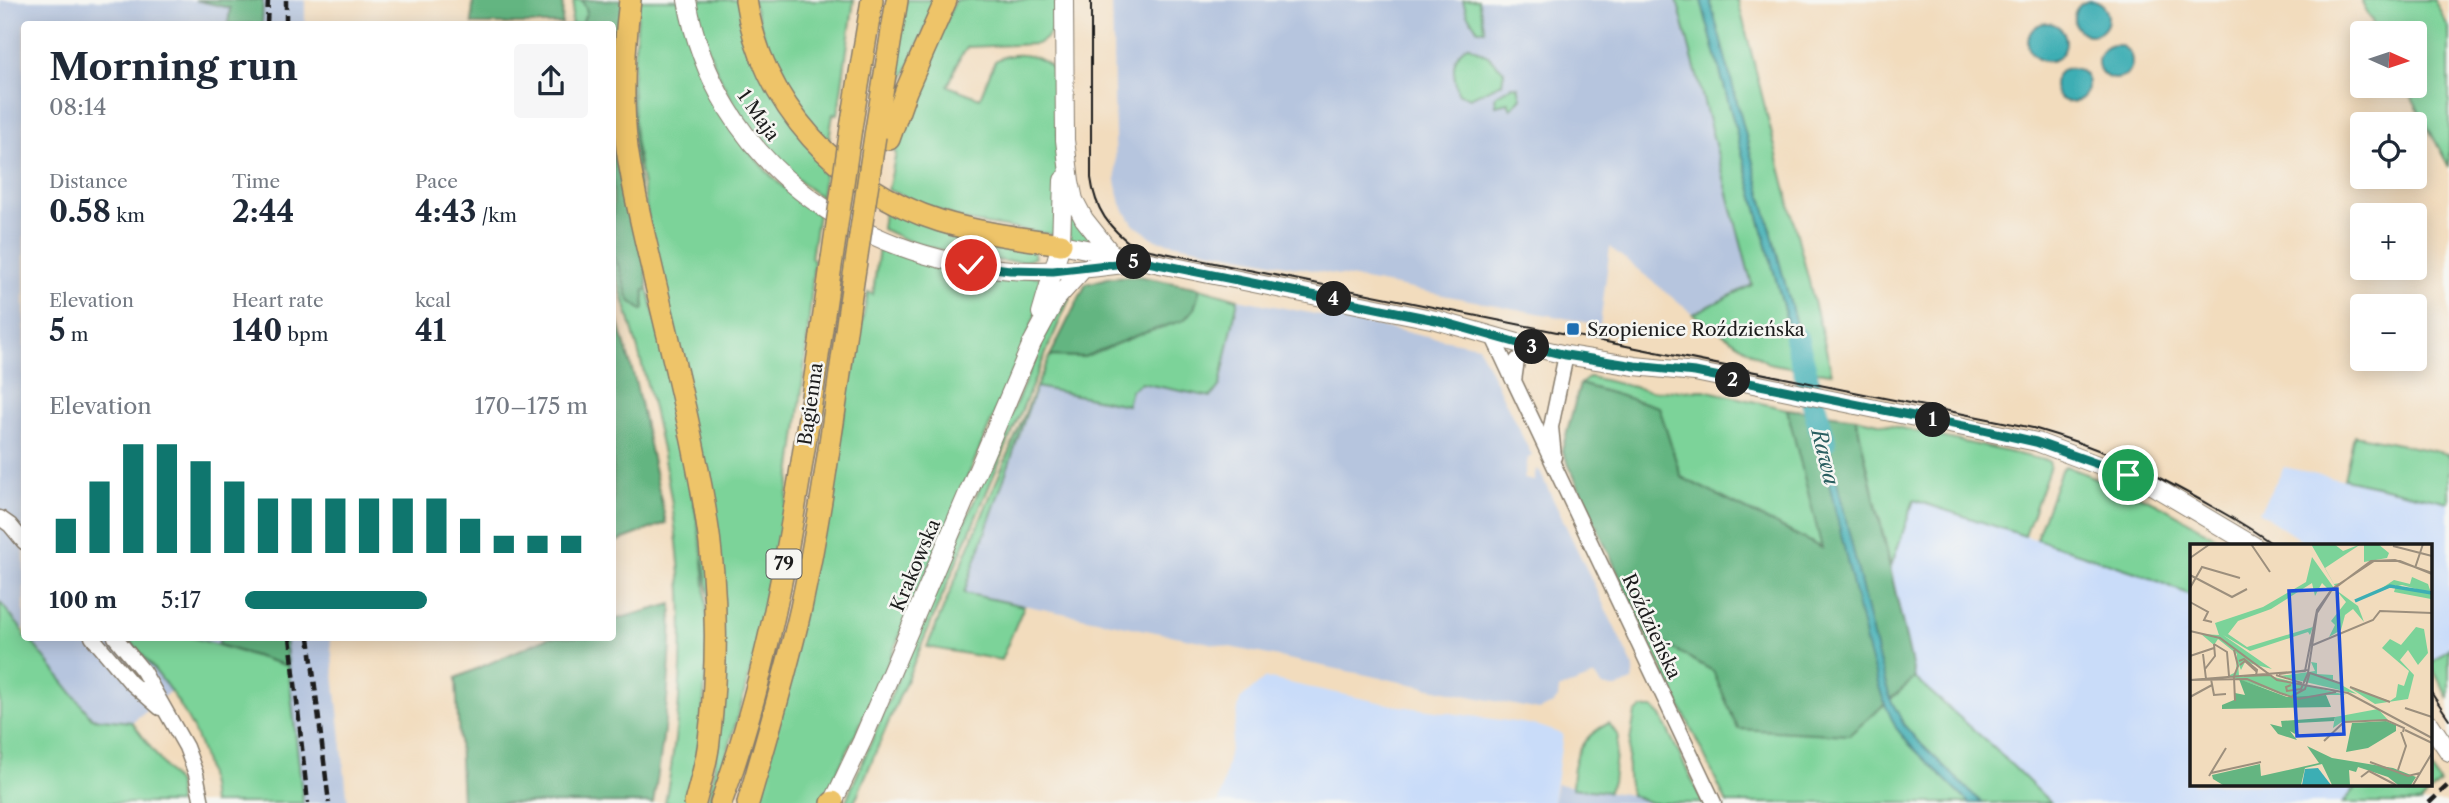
<!DOCTYPE html>
<meta charset="utf-8">
<style>
body{margin:0;font-family:"Libre Caslon Text",serif;background:#f6f6f7;color:#1f2937;height:100vh;display:flex;flex-direction:column;font-size:26px;white-space:nowrap}
*{box-sizing:border-box;margin:0}
p{font-size:23px;color:#747a83}
.icon{flex:none;width:38px;height:38px;fill:none;stroke:currentColor;stroke-width:2;stroke-linecap:round;stroke-linejoin:round}
.map{position:relative;flex:1;overflow:hidden}
.sheet{position:absolute;left:21px;top:21px;width:595px;height:620px;display:flex;flex-direction:column;background:#fff;border-radius:7px;box-shadow:0 4px 18px #0003}
.sheet>*{flex:none}
.needle{width:46px;rotate:93deg}
.buttons{position:absolute;left:2350px;top:21px;display:grid;gap:14px}
.buttons a{display:grid;place-items:center;width:77px;height:77px;border-radius:7px;background:#fff;box-shadow:0 4px 18px #0003;font-size:35px}
.pin{position:absolute;display:grid;place-items:center;width:60px;height:60px;color:#fff;margin:-30px;border:4px solid #fff;border-radius:50%;box-shadow:0 2px 7px #0007}
.km{position:absolute;width:35px;height:35px;margin:-18px;border-radius:50%;background:#222;color:#fff;font-size:19px;line-height:35px;text-align:center}
.round{display:grid;place-items:center;flex:none;width:74px;height:74px;border-radius:7px;background:#f6f6f7}
.overview{display:flex;align-items:center;justify-content:space-between;height:119px;padding:0 28px}
h1{font-size:38px;font-weight:700;line-height:52px}
.metrics{display:grid;grid-template-columns:repeat(3,1fr);gap:10px;height:119px;padding:7px 28px}
.metrics div{display:grid;align-content:center}
.metrics b{font-size:30px;font-weight:700}
.metrics small{font-size:19px;font-weight:400}
.metrics p{font-size:19px}
.chart{height:196px;padding:14px 28px}
.chart p{display:flex;justify-content:space-between}
.chart svg{width:100%;height:126px;margin-top:7px;stroke:#0f766e;stroke-width:6}
ul{padding:0 28px;list-style:none;font-size:23px}
li{display:grid;grid-template-columns:112px 84px 1fr;align-items:center;height:52px}
li i{height:18px;border-radius:9px;background:#0f766e}
.map>svg:first-child{display:block}
</style>
<div class="map">
<svg width="2449" height="803" viewBox="0 0 2449 803">
<rect width="100%" height="100%" fill="#f6f6f2"/>
<filter id="ink" filterUnits="userSpaceOnUse"><feTurbulence type="fractalNoise" baseFrequency=".0143" numOctaves="2"/><feDisplacementMap in="SourceGraphic" scale="14" xChannelSelector="R" yChannelSelector="G"/><feConvolveMatrix kernelMatrix="1 2 1 2 8 2 1 2 1" color-interpolation-filters="sRGB"/></filter>
<filter id="wash" filterUnits="userSpaceOnUse"><feTurbulence type="fractalNoise" baseFrequency=".00686" numOctaves="4" result="noise"/><feDisplacementMap in="SourceGraphic" scale="28" xChannelSelector="R" yChannelSelector="G"/><feGaussianBlur stdDeviation="1.57" result="paint"/><feColorMatrix in="noise" values="0 0 0 0 0 0 0 0 0 0 0 0 0 0 0 0 0 1.4 0 .05"/><feComposite in="paint" operator="in"/></filter>
<g filter="url(#wash)">
<rect width="100%" height="100%" fill="#f2dcbd"/>
<!-- built -->
<path fill="#c9dcf9" d="M 2284,467 L 2449,502 L 2449,648 L 2430,663 L 2430,546 L 2309,546 L 2259,512 Z
M 1914,499 L 2138,573 L 2189,595 L 2192,592 L 2192,784 L 2359,784 L 2343,803 L 2052,803 L 1915,678 L 1891,567 Z
M 1265,678 L 1393,705 L 1536,725 L 1563,734 L 1553,803 L 1219,803 L 1240,700 Z"/>
<!-- industrial -->
<path fill="#b6c5de" d="M 0,0 L 194,0 L 230,8 L 228,24 L 24,24 L 24,632 L 0,602 Z
M 263,0 L 305,0 L 305,24 L 262,24 Z
M 1112,0 L 1677,0 L 1752,285 L 1693,314 L 1610,247 L 1600,325 L 1156,240 L 1133,224 L 1121,204 L 1116,181 Z
M 1238,299 L 1478,346 L 1532,456 L 1528,458 L 1524,479 L 1534,481 L 1536,469 L 1539,470 L 1634,668 L 1632,681 L 1617,688 L 1611,688 L 1603,686 L 1595,676 L 1559,689 L 1558,698 L 1553,704 L 1539,710 L 964,593 L 1036,387 L 1127,405 L 1131,390 L 1141,383 L 1211,396 L 1220,385 Z
M 28,637 L 219,637 L 220,651 L 132,722 L 92,718 Z
M 285,637 L 330,637 L 348,803 L 303,803 Z
M 1557,784 L 1631,795 L 1652,803 L 1553,803 Z"/>
<!-- green -->
<path fill="#7bd399" stroke="#4c785a" stroke-width="2" d="M 574,0 L 582,0 L 587,11 L 582,24 L 571,24 Z
M 639,0 L 679,0 C 697,88 743,163 818,214 L 811,258 L 814,259 C 806,368 794,479 771,587 C 755,660 734,732 712,803 L 708,803 L 716,754 L 723,680 L 635,138 L 632,81 Z
M 695,0 L 738,0 L 826,163 L 821,197 C 770,164 724,100 706,42 C 702,28 699,14 695,0 Z
M 752,0 L 854,0 L 838,114 L 833,114 L 828,146 L 776,73 Z
M 906,0 L 938,0 L 894,100 L 890,100 Z
M 955,0 L 1056,0 C 1056,20 1057,34 1037,44 L 968,47 L 960,57 L 948,86 L 980,98 L 995,61 C 1016,49 1048,55 1057,77 L 1059,194 L 1055,235 L 966,221 L 888,190 L 896,153 L 893,150 L 897,135 Z
M 1463,0 L 1478,0 L 1485,30 L 1478,30 L 1467,14 Z
M 1677,0 L 1701,0 L 1800,369 L 1768,363 L 1693,314 L 1752,285 Z
M 1709,0 L 1738,0 L 1832,373 L 1808,370 Z
M 2361,0 L 2434,0 L 2449,28 L 2449,167 L 2406,86 L 2415,86 L 2415,33 L 2378,33 Z
M 1468,45 L 1488,56 L 1504,71 L 1502,83 L 1470,98 L 1458,93 C 1453,73 1449,57 1468,45 Z
M 1512,86 L 1518,87 L 1521,97 L 1511,109 L 1508,102 L 1496,105 L 1495,96 Z
M 885,204 L 1033,250 L 1035,257 C 1019,271 928,248 907,240 C 898,237 890,232 882,229 Z
M 1068,208 L 1096,244 L 1069,241 Z
M 879,247 L 902,255 L 1045,278 L 1037,311 L 1024,345 L 875,694 L 822,803 L 755,803 L 842,421 L 868,292 L 873,294 Z
M 612,254 C 615,258 620,265 622,269 C 628,289 621,297 642,310 L 644,291 L 648,288 C 674,398 704,509 707,623 C 708,684 700,743 690,803 L 665,803 C 678,735 684,661 681,592 C 676,484 645,368 613,265 Z
M 1076,283 L 854,803 L 845,803 L 1060,300 Z
M 1200,288 L 1238,299 L 1220,385 L 1211,397 L 1141,383 L 1131,390 L 1127,405 L 1036,387 L 964,593 L 1024,606 L 1001,660 L 927,647 L 1036,387 L 1050,356 L 1084,357 L 1138,335 L 1184,320 L 1194,309 Z
M 1590,377 L 1651,391 L 1704,390 L 1787,409 L 1823,548 L 1681,477 L 1659,407 L 1580,384 Z
M 1856,418 L 2049,461 L 2050,466 L 2025,536 L 1914,500 L 1891,567 Z
M 2354,435 L 2449,454 L 2449,502 L 2344,479 Z
M 2066,466 L 2156,503 L 2221,540 L 2217,546 L 2192,546 L 2192,592 L 2190,595 L 2138,573 L 2036,539 L 2061,470 Z
M 0,602 L 24,632 L 24,637 L 28,637 L 92,718 L 132,722 L 178,785 L 178,803 L 0,803 Z
M 1645,633 L 1713,671 L 1849,735 L 1915,678 L 1992,746 L 2051,803 L 1727,803 Z
M 127,637 L 191,637 L 288,666 L 303,803 L 212,803 C 206,730 173,691 127,637 Z
M 2449,648 L 2449,699 L 2430,664 Z
M 1643,708 L 1653,708 L 1661,716 L 1703,803 L 1652,803 L 1631,795 C 1624,769 1630,740 1635,713 Z
M 1609,723 L 1618,736 L 1613,782 L 1608,792 L 1572,788 C 1573,756 1580,737 1609,723 Z
M 2430,767 L 2440,783 L 2420,803 L 2343,803 L 2359,784 L 2430,784 Z"/>
<!-- forest -->
<path fill="#64b581" stroke="#40684e" stroke-width="2" d="M 195,0 L 263,0 L 262,24 L 228,24 L 230,8 Z
M 473,0 L 563,0 L 562,24 L 472,24 Z
M 582,0 L 622,0 L 648,288 L 644,291 L 644,309 L 642,310 L 629,300 C 622,283 622,269 613,254 L 612,24 L 582,24 L 587,11 Z
M 1138,276 L 1200,288 L 1194,309 L 1184,320 L 1138,335 L 1084,357 L 1050,356 L 1086,284 L 1111,277 Z
M 612,299 L 636,384 L 666,523 L 613,543 Z
M 1580,384 L 1659,407 L 1681,477 L 1822,548 L 1787,409 L 1856,418 L 1915,678 L 1849,735 L 1738,729 L 1713,671 L 1645,633 L 1562,450 Z
M 672,604 C 671,670 665,738 653,803 L 462,803 L 456,678 L 549,637 L 612,637 L 613,620 Z
M 219,637 L 285,637 L 288,666 L 219,645 Z"/>
<!-- water -->
<path fill="#3caeb4" stroke="#2c6568" stroke-width="2" d="M 1701,0 L 1710,0 L 1808,370 L 1800,369 Z
M2074 18a17 17 0 1 1 34 0a17 17 0 1 1-34 0Z
M2028 42a19 19 0 1 1 38 0a19 19 0 1 1-38 0Z
M2098 62a17 17 0 1 1 34 0a17 17 0 1 1-34 0Z
M2054 85a17 17 0 1 1 34 0a17 17 0 1 1-34 0Z
M 1812,410 L 1821,412 L 1877,653 L 1890,698 L 1904,725 L 1916,739 L 1982,803 L 1969,803 L 1910,745 L 1896,728 L 1884,702 L 1869,655 Z"/>
<g fill="none" stroke-linecap="round" stroke-linejoin="round">
<!-- river -->
<path stroke="#3caeb4" stroke-width="24" d="M 1796,338 L 1824,441"/>
</g>
</g>
<g filter="url(#ink)">
<g fill="none" stroke-linecap="round" stroke-linejoin="round">
<!-- minor casing -->
<g stroke="#877c6c" stroke-width="17">
<path id="minor" d="M 1493,337 L 1513,380
M 1532,347 L 1517,360 L 1514,381 L 1714,803
M 1554,457 L 1551,427 L 1566,355
M 0,518 L 10,525 L 24,542
M 92,637 L 130,682 L 160,708
M 115,637 L 143,671 L 186,747 L 196,774 L 202,803"/>
</g>
<!-- tertiary casing -->
<g stroke="#877c6c" stroke-width="20">
<path id="tertiary" d="M 687,0 C 715,160 854,259 1011,270 C 1052,273 1092,268 1132,263
M 1064,0 L 1065,140 L 1070,181 L 1074,200 L 1084,219 L 1111,253
M 1061,244 L 1436,320 L 1532,347 L 1566,355 L 1635,366 L 1695,372 L 2037,442 L 2153,486 L 2254,546
M 1041,313 L 1061,244 L 1063,180
M 2430,724 L 2449,752
M 833,802 L 862,741 L 1032,343 L 1056,299 L 1083,269"/>
</g>
<!-- primary casing -->
<g stroke="#877c6c" stroke-width="24">
<path id="primary" d="M 630,0 C 624,49 621,98 627,148 C 633,191 644,234 654,277 C 672,354 692,431 705,509 C 718,585 718,665 709,741 C 707,762 700,783 695,803
M 746,0 C 761,103 841,190 940,221 C 979,233 1021,238 1061,244
M 851,128 L 872,0
M 875,136 L 897,0
M 889,139 L 906,91 L 946,0
M 721,803 C 784,629 805,442 832,259
M 748,803 C 767,738 786,674 801,608 C 824,500 837,391 853,282
M 832,803 L 833,802"/>
</g>
<!-- minor -->
<use href="#minor" stroke="#fff" stroke-width="14"/>
<!-- tertiary -->
<use href="#tertiary" stroke="#fff" stroke-width="18"/>
<!-- primary -->
<use href="#primary" stroke="#eec469" stroke-width="21"/>
<!-- tram -->
<path stroke="#1c1c1c" stroke-width="2" d="M 1091,0 L 1091,178 C 1095,209 1109,229 1135,247 L 2033,428 C 2100,447 2150,471 2211,506 C 2233,518 2254,530 2275,546
M 2430,691 L 2449,719"/>
<!-- rail -->
<path stroke="#1c1c1c" stroke-width="4.5" stroke-dasharray="10 5" stroke-linecap="butt" d="M 267,24 L 268,0
M 286,24 L 286,0
M 290,637 L 308,803
M 309,637 L 329,803
M 2429,803 L 2449,784"/>
<!-- primary-bridge casing -->
<g stroke="#877c6c" stroke-width="24" stroke-linecap="butt">
<path id="primary-bridge" d="M 832,259 L 851,128
M 853,282 L 875,136"/>
</g>
<!-- primary-bridge -->
<use href="#primary-bridge" stroke="#eec469" stroke-width="21"/>
</g>
</g>
<g fill="none" stroke-linecap="round" stroke-linejoin="round" filter="url(#ink)">
<!-- route casing -->
<g stroke="#fff" stroke-width="14">
<path id="route" d="M 971,265 L 1010,270 L 1053,271 L 1143,261 L 1436,320 L 1532,347 L 1566,355 L 1635,366 L 1695,372 L 1983,430 L 2036,442 L 2128,475"/>
</g>
<!-- route -->
<use href="#route" stroke="#0f766e" stroke-width="9"/>
</g>
<!-- markers -->
<rect fill="#1f6fb2" stroke="#f6f6f2" stroke-width="2.5" x="1566" y="322" width="14" height="14" rx="3.5"/>
<g text-anchor="middle" stroke-width="5" stroke-linejoin="round" paint-order="stroke">
<!-- shield labels -->
<rect fill="#f6f6f2" stroke="#5d5d5c" stroke-width="2" x="766.5" y="549.5" width="35" height="29" rx="5"/>
<g font-size="18" font-weight="bold" fill="#1c1c1c">
<text x="784" y="570">79</text>
</g>
<!-- street labels -->
<g font-size="19" fill="#1c1c1c" stroke="#f6f6f2">
<text transform="translate(759 115) rotate(55)" y="7">1 Maja</text>
<text transform="translate(810 404) rotate(-82)" y="7">Bagienna</text>
<text transform="translate(915 565) rotate(-67)" y="7">Krakowska</text>
<text transform="translate(1652 626) rotate(65)" y="7">Roździeńska</text>
</g>
<!-- poi labels -->
<g font-size="19" fill="#1c1c1c" stroke="#f6f6f2" text-anchor="start">
<text x="1587" y="336">Szopienice Roździeńska</text>
</g>
<!-- water labels -->
<g font-size="21" font-style="italic" fill="#2a5e60" stroke="#f6f6f2">
<text transform="translate(1825 457) rotate(76)" y="7">Rawa</text>
</g>
</g>
<!-- overview -->
<g transform="translate(2190 544)">
<rect width="242" height="242" fill="#f2dcbd"/>
<path d="M 121,0 L 144,0 L 153,7 L 171,0 L 135,24 L 144,40 L 150,39 L 145,42 ZM 174,0 L 188,0 L 199,9 L 197,14 L 174,18 ZM 122,13 L 144,44 L 139,46 L 132,39 L 125,52 L 122,39 L 81,65 L 48,77 L 38,90 L 57,103 L 123,83 L 120,91 L 118,88 L 60,107 L 33,91 L 82,125 L 55,118 L 51,126 L 48,119 L 49,132 L 76,131 L 156,151 L 134,151 L 113,158 L 102,158 L 113,157 L 38,132 L 46,128 L 47,110 L 28,95 L 24,101 L 11,90 L 29,91 L 25,79 L 73,63 L 111,41 L 116,38 ZM 222,33 L 238,40 L 241,49 L 212,41 L 208,42 L 241,50 L 241,55 L 204,48 L 206,41 L 183,50 L 204,36 L 220,40 ZM 146,46 L 168,62 L 174,78 L 163,65 L 155,71 L 151,86 L 139,93 L 145,81 L 141,77 L 156,58 ZM 226,83 L 234,85 L 238,109 L 228,121 L 218,106 L 210,116 L 224,131 L 218,155 L 185,160 L 160,144 L 200,157 L 206,153 L 208,140 L 214,142 L 219,127 L 192,104 L 200,95 L 211,101 ZM 121,118 L 127,119 L 127,130 L 143,131 L 143,136 L 167,150 L 90,132 L 125,127 ZM 188,165 L 198,176 L 153,177 L 143,184 L 145,173 Z" fill="#7bd399"/>
<path d="M 49,135 L 97,153 L 136,151 L 141,163 L 32,165 L 32,161 L 44,156 L 45,149 L 55,151 ZM 145,173 L 144,177 L 107,179 L 105,190 L 100,187 L 107,196 L 88,190 L 80,180 L 92,183 L 91,177 ZM 196,177 L 206,181 L 206,187 L 178,204 L 156,208 L 162,179 ZM 117,202 L 142,214 L 203,224 L 226,233 L 221,241 L 208,241 L 198,233 L 168,223 L 166,228 L 159,226 L 160,241 L 142,241 L 132,220 L 115,224 L 111,241 L 33,241 L 23,235 L 22,231 L 70,220 L 71,232 L 129,219 Z" fill="#64b581"/>
<path d="M 128,224 L 141,241 L 112,241 L 115,225 Z" fill="#3caeb4"/>
<path fill="none" stroke="#3caeb4" stroke-width="3.5" d="M 165,57 L 200,42 L 242,49"/>
<path fill="none" stroke="#9c8f7d" stroke-width="2" d="M 61,0 L 80,28M 203,2 L 242,12M 0,14 L 20,0M 225,24 L 233,0M 0,31 L 42,53 L 57,45M 0,44 L 12,23 L 50,34M 0,58 L 18,68 L 14,76 L 22,78M 0,87 L 30,94 L 87,136 L 158,149 L 242,194M 24,100 L 37,108 L 39,132M 123,101 L 183,76 L 190,67 L 242,69M 13,110 L 16,135M 0,112 L 24,104M 49,117 L 54,115 L 67,126 L 66,131M 50,121 L 55,117 L 67,128M 15,125 L 25,112 L 24,100M 118,129 L 127,69 L 141,47 L 181,17 L 205,16 L 242,29M 120,129 L 152,140M 89,130 L 118,126M 86,131 L 112,139M 44,132 L 48,122 L 44,106M 54,132 L 80,131M 44,133 L 45,157M 21,135 L 24,151 L 36,150M 0,136 L 57,135 L 90,149M 0,136 L 115,127 L 127,66 L 142,45 L 184,17 L 210,17 L 242,30M 101,141 L 96,143 L 97,147 L 111,145 L 118,129M 160,143 L 200,158M 90,149 L 108,155 L 146,148M 102,152 L 115,145 L 120,128M 0,153 L 22,141M 215,164 L 242,173M 215,186 L 242,199M 134,197 L 154,178 L 196,176 L 214,184 L 213,188M 180,218 L 218,232 L 230,229M 208,226 L 216,202 L 211,188M 21,229 L 71,218M 19,232 L 36,204M 171,233 L 179,227 L 206,241M 223,241 L 242,209"/>
<path fill="#1d4ed8" fill-opacity="0.15" stroke="#1d4ed8" stroke-width="3.5" d="M 147,45 L 154,190 L 107,192 L 99,47 Z"/>
<rect width="242" height="242" fill="none" stroke="#1c1c1c" stroke-width="3.5"/>
</g>
</svg>
<div class="buttons">
<a><svg class="needle" viewBox="-14 -14 28 28"><path d="M0-13l5 13h-10z" fill="#e53935"/><path d="M0 13l5-13h-10z" fill="#747a83"/></svg></a>
<a><svg class="icon" aria-label="locate" viewBox="0 0 24 24"><circle cx="12" cy="12" r="6"/><path d="M12 2v4M12 18v4M2 12h4M18 12h4"/></svg></a>
<a>+</a>
<a>−</a>
</div>
<div class="pin" style="left:2128px;top:475px;background:#1e9e55"><svg class="icon" aria-label="arrive" viewBox="0 0 24 24"><path d="M6 21V4h12l-3 4 3 4H6"/></svg></div>
<div class="pin" style="left:971px;top:265px;background:#d93025"><svg class="icon" aria-label="check" viewBox="0 0 24 24"><path d="M5 12l5 5 9-10"/></svg></div>
<b class="km" style="left:1933px;top:420px">1</b>
<b class="km" style="left:1733px;top:380px">2</b>
<b class="km" style="left:1532px;top:347px">3</b>
<b class="km" style="left:1334px;top:299px">4</b>
<b class="km" style="left:1134px;top:262px">5</b>
<section class="sheet">
<div class="overview"><div><h1>Morning run</h1><p>08:14</p></div><a class="round"><svg class="icon" aria-label="share" viewBox="0 0 24 24"><path d="M12 15V3M7 8l5-5 5 5M5 13v7h14v-7"/></svg></a></div>
<div class="metrics">
<div><p>Distance</p><b>0.58<small> km</small></b></div>
<div><p>Time</p><b>2:44</b></div>
<div><p>Pace</p><b>4:43<small> /km</small></b></div>
</div>
<div class="metrics">
<div><p>Elevation</p><b>5<small> m</small></b></div>
<div><p>Heart rate</p><b>140<small> bpm</small></b></div>
<div><p>kcal</p><b>41</b></div>
</div>
<div class="chart"><p><span>Elevation</span>170–175 m</p>
<svg viewBox="0 0 160 44" preserveAspectRatio="none"><path d="M5 44V32M15 44V19M25 44V6M35 44V6M45 44V12M55 44V19M65 44V25M75 44V25M85 44V25M95 44V25M105 44V25M115 44V25M125 44V32M135 44V38M145 44V38M155 44V38"/></svg>
</div>
<ul>
<li><b>100 m</b>5:17<i style="width:53%"></i></li>
</ul>
</section>
</div>
